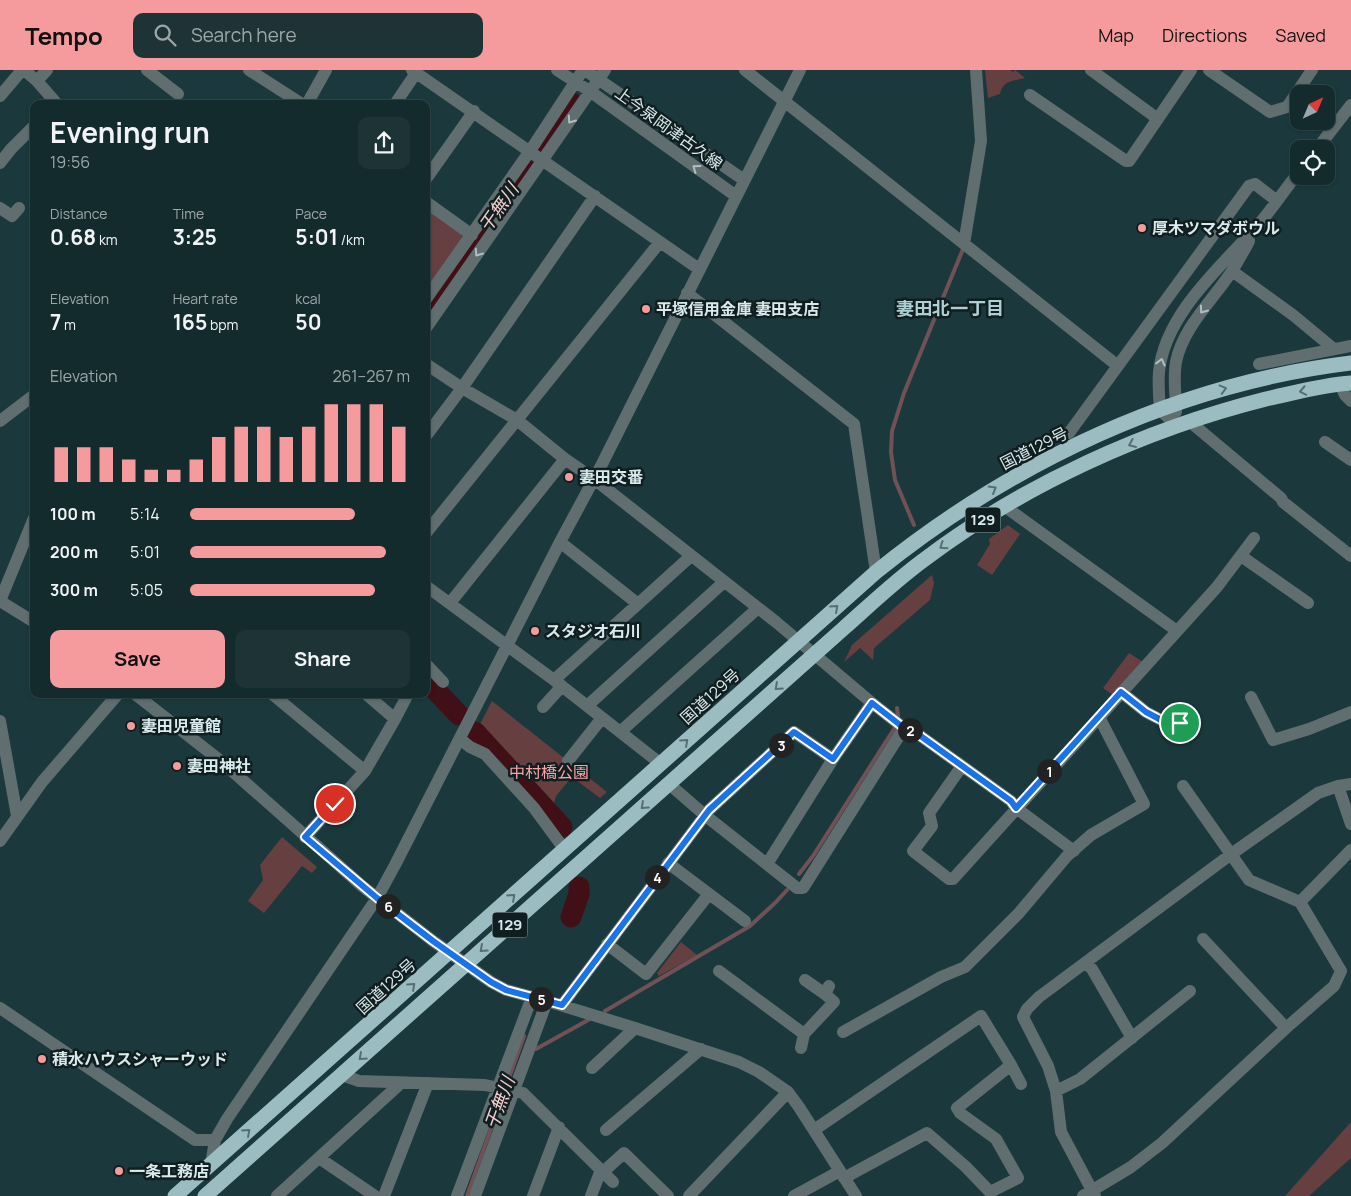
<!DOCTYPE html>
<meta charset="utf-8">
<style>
body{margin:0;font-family:Manrope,"Noto Sans JP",sans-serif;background:#1d3336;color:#f1f3f6;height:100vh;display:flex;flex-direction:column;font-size:19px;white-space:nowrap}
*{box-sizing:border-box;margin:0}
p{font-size:16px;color:#9da7aa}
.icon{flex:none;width:28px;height:28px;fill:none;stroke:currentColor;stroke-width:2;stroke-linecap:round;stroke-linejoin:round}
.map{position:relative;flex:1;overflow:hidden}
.drawer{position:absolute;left:30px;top:30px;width:400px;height:598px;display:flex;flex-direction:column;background:#142b2e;border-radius:10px;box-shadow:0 1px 4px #0004,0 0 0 1px #33474a}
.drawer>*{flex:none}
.needle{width:32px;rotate:44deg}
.buttons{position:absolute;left:1290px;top:15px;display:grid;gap:10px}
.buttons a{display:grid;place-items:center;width:45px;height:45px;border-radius:10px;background:#142b2e;box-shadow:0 1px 4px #0004,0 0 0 1px #33474a;font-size:25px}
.pin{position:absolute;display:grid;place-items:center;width:42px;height:42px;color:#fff;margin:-21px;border:2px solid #fff;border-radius:50%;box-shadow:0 1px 5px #0007}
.km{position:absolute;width:25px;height:25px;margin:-12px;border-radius:50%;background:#222;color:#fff;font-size:14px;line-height:25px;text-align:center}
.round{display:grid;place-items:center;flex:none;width:52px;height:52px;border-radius:10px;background:#1d3336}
.overview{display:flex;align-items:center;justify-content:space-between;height:85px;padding:0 20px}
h1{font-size:28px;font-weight:700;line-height:38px}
.metrics{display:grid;grid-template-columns:repeat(3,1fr);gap:8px;height:85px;padding:5px 20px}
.metrics div{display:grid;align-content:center}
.metrics b{font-size:21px;font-weight:700}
.metrics small{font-size:14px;font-weight:400}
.metrics p{font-size:14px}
.chart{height:140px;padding:10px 20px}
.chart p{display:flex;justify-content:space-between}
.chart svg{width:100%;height:90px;margin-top:5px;stroke:#f59b9e;stroke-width:6}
.button{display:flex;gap:10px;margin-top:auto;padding:10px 20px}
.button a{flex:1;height:58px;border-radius:10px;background:#f59b9e;color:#111;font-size:20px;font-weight:700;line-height:58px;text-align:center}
.button a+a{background:#1d3336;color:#f1f3f6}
ul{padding:0 20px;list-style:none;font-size:16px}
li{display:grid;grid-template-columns:80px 60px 1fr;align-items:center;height:38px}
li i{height:12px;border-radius:6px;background:#f59b9e}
header{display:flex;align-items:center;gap:30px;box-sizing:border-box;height:70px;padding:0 25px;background:#f59b9e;color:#111}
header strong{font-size:24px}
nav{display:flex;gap:28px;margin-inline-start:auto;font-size:18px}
.search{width:350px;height:45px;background:#1d3336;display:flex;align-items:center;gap:12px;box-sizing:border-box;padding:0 18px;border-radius:10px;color:#9da7aa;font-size:19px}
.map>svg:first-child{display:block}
</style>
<header>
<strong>Tempo</strong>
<div class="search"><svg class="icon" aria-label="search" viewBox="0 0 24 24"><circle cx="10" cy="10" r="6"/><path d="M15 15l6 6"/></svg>Search here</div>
<nav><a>Map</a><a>Directions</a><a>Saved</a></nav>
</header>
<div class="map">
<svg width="1351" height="1126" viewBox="0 0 1351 1126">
<rect width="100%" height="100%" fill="#1b393d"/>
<!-- green -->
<path fill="#663f40" d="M 985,0 L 1010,0 L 1013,2 L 1015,0 L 1025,8 C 1013,11 1003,10 1000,24 L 988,28 Z
M 426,136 L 461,162 L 463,170 L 426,220 Z
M 1008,455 L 1020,464 L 992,505 L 977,495 L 990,474 L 989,469 Z
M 932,505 L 934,513 L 930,530 L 874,578 L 873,590 L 860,578 L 844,592 L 852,575 Z
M 1129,583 L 1143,592 L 1113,625 L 1103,618 Z
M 492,631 L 607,722 L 600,728 L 572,707 L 556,726 L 553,737 L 479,656 Z
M 282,767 L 317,797 L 312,803 L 302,796 L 264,843 L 248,831 L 263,810 L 260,795 Z
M 681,872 L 697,885 L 659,906 L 657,903 Z
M 1351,1052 L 1351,1088 L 1309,1126 L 1285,1126 Z"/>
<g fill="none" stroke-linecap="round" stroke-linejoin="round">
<!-- stream -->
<path stroke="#6f5156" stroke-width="4" d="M 914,455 L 895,410 L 891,382 L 892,361 L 904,323 L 963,179
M 897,638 L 898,646
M 799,804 L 813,786 L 894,659
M 605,941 L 750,856 L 776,832 L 787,820
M 536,979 L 590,949
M 467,1126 L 524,966"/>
<!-- river -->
<path stroke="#411016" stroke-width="21" d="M 426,243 L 572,33
M 426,610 L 459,645
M 475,662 L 562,757
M 571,847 L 579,824 L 579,817"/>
<!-- minor -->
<path stroke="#606e70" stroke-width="12" d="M 24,0 L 37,11 L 57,34
M 147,0 L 178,24
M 249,0 L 302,34
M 412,0 L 699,199
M 557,0 L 591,22 L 736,126
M 585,0 L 744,110
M 745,0 L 1118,296
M 1091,0 L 1158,49
M 1209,0 L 1270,42 L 1287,37 L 1312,0
M 37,11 L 47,0
M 1030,25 L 1126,91 L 1129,91 L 1191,0
M 0,26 L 22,0
M 307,34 L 326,0
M 395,34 L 416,3
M 1317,79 L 1351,35
M 0,93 L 11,79 L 34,56
M 426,109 L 474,41
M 426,132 L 472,165
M 0,138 L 12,146 L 19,138
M 964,174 L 981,71 L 976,0
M 1232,201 L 1293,245 L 1334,279
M 687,223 L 854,354 L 876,502
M 426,229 L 530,81 L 583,0
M 426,258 L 605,0
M 426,294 L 462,318 L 517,350 L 565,389 L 594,409 L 776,552 L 872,633 L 904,658 L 915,662 L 1011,731 L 1016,738 L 1074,781
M 1259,294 L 1351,276
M 1340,314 L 1345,325 L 1351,331
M 1176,342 C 1176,325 1173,309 1176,292 C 1183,257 1213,230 1232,201 C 1238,191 1244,181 1249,171
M 0,351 L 34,325
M 1189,351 L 1281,428 L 1283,432 L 1351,486
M 1177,356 L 1160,340 C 1159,327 1158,314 1159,302 C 1165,243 1222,196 1259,154 C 1273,138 1285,119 1299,102
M 1069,363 L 1249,116 L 1255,114 L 1277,131
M 426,366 L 462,318 L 595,126
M 1325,372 L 1351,390
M 1004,436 L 1177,561
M 426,463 L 660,172
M 560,472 L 638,534
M 1241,486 L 1308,533
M 426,516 L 554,610 L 661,694
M 0,531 L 34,448
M 0,531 L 34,552
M 450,533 L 565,389
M 426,594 L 443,612
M 554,610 L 691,486
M 1121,622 L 1146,642 L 1165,652 L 1184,640
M 135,624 L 222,692 L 362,816 L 433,871 L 491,912 L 506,920 L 547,931 L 635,958 L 739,992 L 759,1002 L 788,1022 L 799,1037 L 856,1126
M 272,624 L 365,701
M 366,624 L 395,649
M 1251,627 L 1273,670 L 1309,659 L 1351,642
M 587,636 L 724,512
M 543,637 L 562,616
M 0,651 L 17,746
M 620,662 L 758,538
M 460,669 L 470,677 L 485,684 L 534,738 L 565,780
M 568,691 L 602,648
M 962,696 L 929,743 L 932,756 L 913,781 L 949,809 L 953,809 L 1217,517 L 1254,468
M 669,714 L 706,746 L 797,818 L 803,818 L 904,658
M 1183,716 L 1249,810 L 1300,832
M 1338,716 L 1351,754
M 305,767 L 365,701 L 395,649 L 408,624
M 0,771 L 42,712 L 118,624
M 668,793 L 745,851
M 767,794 L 833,689 L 872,633
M 1203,869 L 1286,958
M 607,874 L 646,904 L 709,824
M 1086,893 L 1092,899 L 1132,968
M 719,901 L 804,964 L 801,978
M 805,910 L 825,924
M 562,935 L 709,740 L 794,662 L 833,689
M 0,938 L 195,1070 L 215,1070
M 843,962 L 941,907 L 965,897 L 1019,843 L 1067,786 L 1091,765 L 1144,734 L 1099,647
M 804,964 L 834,932 L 825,924 L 829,916
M 1011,995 L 1021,1014
M 592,998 L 635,958
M 342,1005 L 359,1011 L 485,1015 L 523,1023 L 613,1112
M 1056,1021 L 1080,1009 L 1190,921
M 606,1060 L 701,979
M 814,1060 L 981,946 L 1011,995 L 957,1038 L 960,1043 L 996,1069 L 1018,1108 L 990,1122 L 966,1097 L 927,1063 L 844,1108
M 319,1088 L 375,1126
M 211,1095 L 215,1070 L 227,1049 L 377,828 L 395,795 L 560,472 L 602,394 L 800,0
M 603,1102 L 624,1083 L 668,1126
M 277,1126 L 401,1013
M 384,1126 L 428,1013
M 457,1126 L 532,927
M 475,1126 L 547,931
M 533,1126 L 559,1057
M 591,1126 L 601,1100
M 689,1126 L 788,1022
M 794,1126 L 840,1101
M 1083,1126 L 1131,1097 L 1162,1073 L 1286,958 L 1334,916 L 1341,901 L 1300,832 L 1351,780
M 1095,1126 L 1061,1062 L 1056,1021 L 1048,996 L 1023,947 L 1027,939 L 1039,927 L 1230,785 L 1318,723 L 1338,716 L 1351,714"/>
<!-- highway -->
<path stroke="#9bbdc2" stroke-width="15" d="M 175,1126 L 876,502 C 1012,392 1177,314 1351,293
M 205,1126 L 844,558 C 870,535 896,510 925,489 C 1023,415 1146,359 1266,329 C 1294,323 1322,315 1351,313"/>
</g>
<!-- one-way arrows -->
<defs><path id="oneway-chevron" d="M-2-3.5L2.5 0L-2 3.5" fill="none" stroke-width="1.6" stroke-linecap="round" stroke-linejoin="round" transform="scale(1.25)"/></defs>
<g stroke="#afbfc1">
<use href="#oneway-chevron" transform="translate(571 50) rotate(125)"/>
<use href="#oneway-chevron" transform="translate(696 98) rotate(-144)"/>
<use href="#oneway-chevron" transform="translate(478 183) rotate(125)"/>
<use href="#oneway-chevron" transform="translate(1203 240) rotate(126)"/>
<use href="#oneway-chevron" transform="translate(1161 292) rotate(-76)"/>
</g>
<g stroke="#566e71">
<use href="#oneway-chevron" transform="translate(1223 319) rotate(-15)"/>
<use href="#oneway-chevron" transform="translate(1303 321) rotate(169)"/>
<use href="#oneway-chevron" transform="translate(1132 374) rotate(157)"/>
<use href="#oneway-chevron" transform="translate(993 419) rotate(-31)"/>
<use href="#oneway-chevron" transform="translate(943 476) rotate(145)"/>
<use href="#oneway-chevron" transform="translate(835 538) rotate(-42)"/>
<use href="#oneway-chevron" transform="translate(778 617) rotate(138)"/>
<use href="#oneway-chevron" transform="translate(685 672) rotate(-42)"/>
<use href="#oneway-chevron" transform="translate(644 736) rotate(138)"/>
<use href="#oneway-chevron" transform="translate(512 827) rotate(-42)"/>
<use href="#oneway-chevron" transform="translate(483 879) rotate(138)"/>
<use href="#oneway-chevron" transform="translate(412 916) rotate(-42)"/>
<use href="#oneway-chevron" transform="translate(362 987) rotate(138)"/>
<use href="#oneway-chevron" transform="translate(247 1062) rotate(-42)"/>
</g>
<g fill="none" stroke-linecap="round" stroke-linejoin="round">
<!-- route casing -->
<g stroke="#fff" stroke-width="10">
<path id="route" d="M 335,734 L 305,767 L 377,828 L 433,871 L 491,912 L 506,920 L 562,935 L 709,740 L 794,662 L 833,689 L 872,633 L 904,658 L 915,662 L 1011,731 L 1016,738 L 1121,622 L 1146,642 L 1165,652 L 1175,646 L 1180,653"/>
</g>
<!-- route -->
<use href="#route" stroke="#1a73e8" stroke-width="6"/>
</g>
<!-- markers -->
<g fill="#f59b9e" stroke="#111e20" stroke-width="2">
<circle cx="1142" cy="158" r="5"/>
<circle cx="646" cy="239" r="5"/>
<circle cx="569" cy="407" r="5"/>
<circle cx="535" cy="561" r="5"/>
<circle cx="131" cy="656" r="5"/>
<circle cx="177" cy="696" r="5"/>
<circle cx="42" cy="989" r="5"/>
<circle cx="119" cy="1101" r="5"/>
</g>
<g text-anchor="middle" stroke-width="5" stroke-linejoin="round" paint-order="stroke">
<!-- shield labels -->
<g fill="#111e20" stroke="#9dadaf" stroke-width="1">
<rect x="965.5" y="437.5" width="35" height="25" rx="4"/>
<rect x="492.5" y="842.5" width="35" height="25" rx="4"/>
</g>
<g font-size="15" font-weight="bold" fill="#d9eaec">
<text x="983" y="455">129</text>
<text x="510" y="860">129</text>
</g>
<!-- street labels -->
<g font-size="16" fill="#d9eaec" stroke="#111e20">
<text transform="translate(669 58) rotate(36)" y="6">上今泉岡津古久線</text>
<text transform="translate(1034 378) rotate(-27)" y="6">国道129号</text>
<text transform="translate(710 626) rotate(-42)" y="6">国道129号</text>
<text transform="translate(386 916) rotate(-42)" y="6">国道129号</text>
</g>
<!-- poi labels -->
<g font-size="16" font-weight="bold" fill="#d9eaec" stroke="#111e20" text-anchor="start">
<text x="1152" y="164">厚木ツマダボウル</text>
<text x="656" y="245">平塚信用金庫 妻田支店</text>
<text x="579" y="413">妻田交番</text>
<text x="545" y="567">スタジオ石川</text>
<text x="141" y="662">妻田児童館</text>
<text x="187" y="702">妻田神社</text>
<text x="52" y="995">積水ハウスシャーウッド</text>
<text x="129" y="1107">一条工務店</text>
</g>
<!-- park labels -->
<g font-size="16" fill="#fba2a6" stroke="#111e20">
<text x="549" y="708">中村橋公園</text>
</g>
<!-- water labels -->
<g font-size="18" font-style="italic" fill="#f3cece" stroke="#111e20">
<text transform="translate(499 138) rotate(-55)" y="6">干無川</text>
<text transform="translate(500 1033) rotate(-70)" y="6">干無川</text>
</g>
<!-- neighbourhood labels -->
<g font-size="18" font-weight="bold" fill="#adcfd4" stroke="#111e20">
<text x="950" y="245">妻田北一丁目</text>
</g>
</g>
</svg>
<div class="buttons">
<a><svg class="needle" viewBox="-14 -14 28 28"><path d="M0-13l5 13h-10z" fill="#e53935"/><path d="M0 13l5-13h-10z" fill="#9da7aa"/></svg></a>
<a><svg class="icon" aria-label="locate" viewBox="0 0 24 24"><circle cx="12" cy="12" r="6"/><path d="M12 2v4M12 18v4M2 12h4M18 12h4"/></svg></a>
</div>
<div class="pin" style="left:1180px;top:653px;background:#1e9e55"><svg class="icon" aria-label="arrive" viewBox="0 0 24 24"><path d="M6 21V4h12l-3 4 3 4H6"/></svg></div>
<div class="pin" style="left:335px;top:734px;background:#d93025"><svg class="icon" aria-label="check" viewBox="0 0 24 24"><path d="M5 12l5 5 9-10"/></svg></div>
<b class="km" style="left:1049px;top:701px">1</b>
<b class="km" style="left:910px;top:660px">2</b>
<b class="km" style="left:781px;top:675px">3</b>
<b class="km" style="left:657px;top:807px">4</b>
<b class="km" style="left:541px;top:929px">5</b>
<b class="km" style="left:388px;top:836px">6</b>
<section class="drawer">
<div class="overview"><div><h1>Evening run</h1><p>19:56</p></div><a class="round"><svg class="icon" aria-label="share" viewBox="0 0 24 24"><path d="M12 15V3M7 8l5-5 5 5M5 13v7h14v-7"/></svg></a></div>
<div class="metrics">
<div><p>Distance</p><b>0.68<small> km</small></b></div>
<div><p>Time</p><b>3:25</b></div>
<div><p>Pace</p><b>5:01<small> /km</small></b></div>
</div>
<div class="metrics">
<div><p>Elevation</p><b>7<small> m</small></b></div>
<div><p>Heart rate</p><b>165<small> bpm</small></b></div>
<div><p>kcal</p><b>50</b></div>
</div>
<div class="chart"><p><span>Elevation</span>261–267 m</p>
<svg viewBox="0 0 160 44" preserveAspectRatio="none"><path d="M5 44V27M15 44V27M25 44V27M35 44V33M45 44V38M55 44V38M65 44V33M75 44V22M85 44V17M95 44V17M105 44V22M115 44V17M125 44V6M135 44V6M145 44V6M155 44V17"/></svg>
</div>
<ul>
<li><b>100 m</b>5:14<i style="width:75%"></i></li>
<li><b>200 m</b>5:01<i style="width:89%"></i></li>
<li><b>300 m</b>5:05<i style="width:84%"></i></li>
</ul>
<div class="button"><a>Save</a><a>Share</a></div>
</section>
</div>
